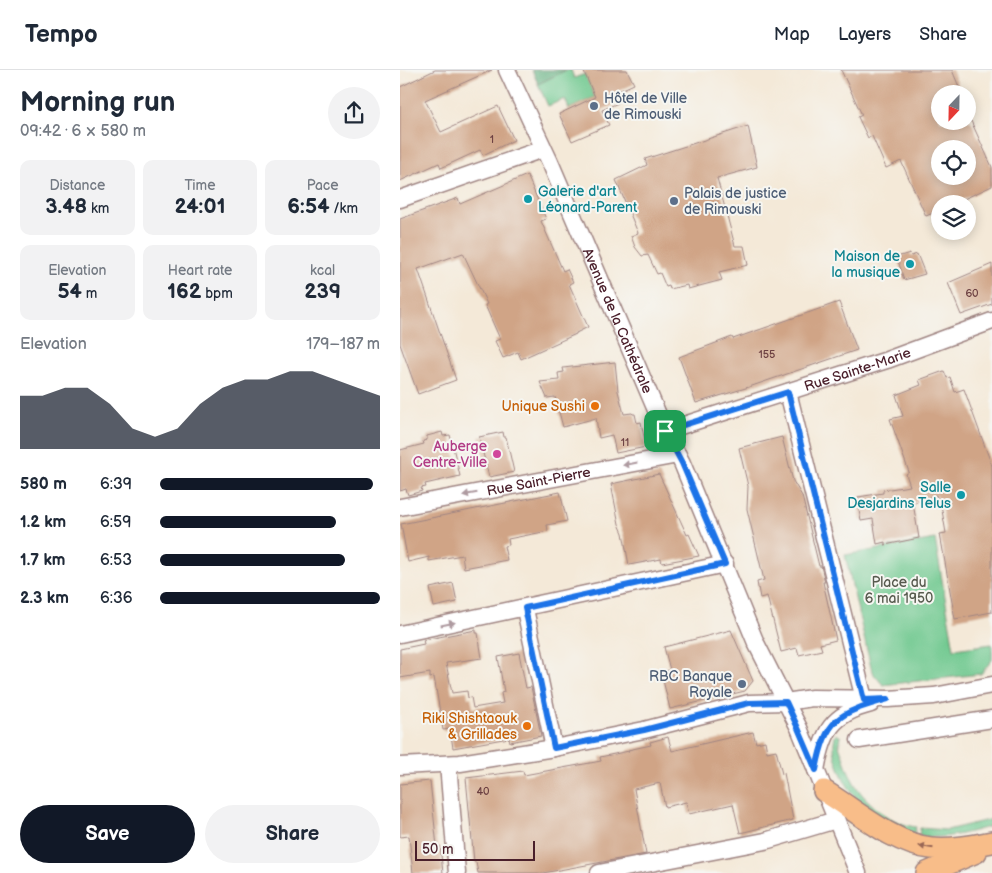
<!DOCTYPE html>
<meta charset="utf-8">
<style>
body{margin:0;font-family:"Balsamiq Sans",sans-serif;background:#f2f2f3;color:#1f2937;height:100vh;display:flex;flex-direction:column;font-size:19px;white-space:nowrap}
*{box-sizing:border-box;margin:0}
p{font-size:16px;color:#747a83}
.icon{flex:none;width:28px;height:28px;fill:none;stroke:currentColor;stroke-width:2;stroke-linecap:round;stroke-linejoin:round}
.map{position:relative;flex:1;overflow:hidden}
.sheet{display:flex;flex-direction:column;background:#fff;width:400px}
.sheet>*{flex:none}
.needle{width:32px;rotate:202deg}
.fabs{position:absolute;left:531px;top:15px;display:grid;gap:10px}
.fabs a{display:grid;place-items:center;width:45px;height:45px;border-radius:50%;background:#fff;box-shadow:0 2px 12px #0003;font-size:25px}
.scale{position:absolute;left:15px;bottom:12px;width:120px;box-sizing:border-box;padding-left:5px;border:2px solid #4a1f2b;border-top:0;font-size:14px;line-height:18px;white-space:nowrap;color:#4a1f2b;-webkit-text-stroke:4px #f6f6f2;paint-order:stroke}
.pin{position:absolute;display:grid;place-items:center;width:42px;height:42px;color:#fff;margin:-21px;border-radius:10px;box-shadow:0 2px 8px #0006}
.round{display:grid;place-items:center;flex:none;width:52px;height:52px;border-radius:26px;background:#f2f2f3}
.head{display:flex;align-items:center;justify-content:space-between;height:85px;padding:0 20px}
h1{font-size:28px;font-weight:700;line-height:38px}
.metrics{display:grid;grid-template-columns:repeat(3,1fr);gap:8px;height:85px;padding:5px 20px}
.metrics div{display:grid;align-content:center;border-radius:10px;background:#f2f2f3;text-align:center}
.metrics b{font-size:21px;font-weight:700}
.metrics small{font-size:14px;font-weight:400}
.metrics p{font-size:14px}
.chart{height:140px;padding:10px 20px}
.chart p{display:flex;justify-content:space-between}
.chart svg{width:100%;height:90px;margin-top:5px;fill:#111827;opacity:.7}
.action{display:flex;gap:10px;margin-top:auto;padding:10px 20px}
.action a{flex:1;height:58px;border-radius:30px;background:#111827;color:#fff;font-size:20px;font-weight:700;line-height:58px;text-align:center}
.action a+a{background:#f2f2f3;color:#1f2937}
ul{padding:0 20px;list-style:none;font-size:16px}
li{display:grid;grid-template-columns:80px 60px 1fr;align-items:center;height:38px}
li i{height:12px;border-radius:6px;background:#111827}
header{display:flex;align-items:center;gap:30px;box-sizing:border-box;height:70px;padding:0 25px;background:#fff;border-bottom:1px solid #e0e1e3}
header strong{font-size:24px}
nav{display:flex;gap:28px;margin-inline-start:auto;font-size:18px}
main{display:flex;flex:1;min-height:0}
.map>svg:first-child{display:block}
</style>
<header>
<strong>Tempo</strong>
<nav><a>Map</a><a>Layers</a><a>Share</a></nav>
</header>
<main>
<section class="sheet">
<div class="head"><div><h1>Morning run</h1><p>09:42 · 6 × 580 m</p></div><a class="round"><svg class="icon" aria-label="share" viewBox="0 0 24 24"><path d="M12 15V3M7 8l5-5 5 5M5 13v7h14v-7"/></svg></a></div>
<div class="metrics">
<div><p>Distance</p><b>3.48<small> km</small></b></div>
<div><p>Time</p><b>24:01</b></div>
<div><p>Pace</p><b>6:54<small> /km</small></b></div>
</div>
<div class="metrics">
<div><p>Elevation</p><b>54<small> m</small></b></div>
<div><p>Heart rate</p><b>162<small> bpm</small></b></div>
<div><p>kcal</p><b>239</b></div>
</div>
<div class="chart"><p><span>Elevation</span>179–187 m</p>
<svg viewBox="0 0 160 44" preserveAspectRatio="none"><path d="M0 44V18L10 18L20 14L30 14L40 22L50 34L60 38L70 34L80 22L90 14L100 10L110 10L120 6L130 6L140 10L150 14L160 18V44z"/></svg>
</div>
<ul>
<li><b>580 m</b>6:39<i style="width:97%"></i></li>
<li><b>1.2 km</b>6:59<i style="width:80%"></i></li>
<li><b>1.7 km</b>6:53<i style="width:84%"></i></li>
<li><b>2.3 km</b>6:36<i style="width:100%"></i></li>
</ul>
<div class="action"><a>Save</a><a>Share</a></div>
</section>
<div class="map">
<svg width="592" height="803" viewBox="0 0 592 803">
<rect width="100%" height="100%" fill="#f6f6f2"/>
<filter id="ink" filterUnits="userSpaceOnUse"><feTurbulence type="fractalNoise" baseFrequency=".02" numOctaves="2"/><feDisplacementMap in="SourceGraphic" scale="10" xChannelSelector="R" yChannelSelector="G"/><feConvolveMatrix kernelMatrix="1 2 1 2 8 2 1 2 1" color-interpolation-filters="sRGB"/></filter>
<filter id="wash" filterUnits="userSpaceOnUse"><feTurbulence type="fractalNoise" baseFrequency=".0096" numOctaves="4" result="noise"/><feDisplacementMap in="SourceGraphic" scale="20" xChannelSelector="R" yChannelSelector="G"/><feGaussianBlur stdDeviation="1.12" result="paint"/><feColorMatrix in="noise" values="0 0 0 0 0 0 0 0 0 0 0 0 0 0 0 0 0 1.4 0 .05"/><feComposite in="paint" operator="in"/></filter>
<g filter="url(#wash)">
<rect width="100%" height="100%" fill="#f4e9d8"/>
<!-- green -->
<path fill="#6ec88e" stroke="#5c745c" d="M 166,0 L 171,0 L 174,8 L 185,4 L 195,27 L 169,39 L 165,29 L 148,36 L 138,14 Z
M 535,469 L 554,579 L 592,574 L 592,590 L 581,604 L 483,615 L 472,602 L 445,485 Z
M 436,664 L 441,667 L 439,675 C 444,689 449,706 458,719 C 471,737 494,754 516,757 L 514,765 C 500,758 483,751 469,742 C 452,730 426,684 436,664 Z
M 592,749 L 592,756 C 567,763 545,770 519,766 L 520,758 L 547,760 Z"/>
<!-- forest -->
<path fill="#5aac79" stroke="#526652" d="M 132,0 L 166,0 L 138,14 Z"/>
<g id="blocks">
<!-- building -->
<path fill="#d0a486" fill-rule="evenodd" d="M 35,0 L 92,0 L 25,30 L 41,62 L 98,36 L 114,70 L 83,85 L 80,80 L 41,98 L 39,93 L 0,111 L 0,17 Z
M 183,0 L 227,0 L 234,14 L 214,23 L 218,33 L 202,40 L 209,55 L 172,71 L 159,44 L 195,27 Z
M 441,0 L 552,0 L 562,24 L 540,24 L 540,51 L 571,51 L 592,97 L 592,116 L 553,134 L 540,134 L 540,140 L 526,146 L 501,91 L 486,98 L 472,66 L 468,68 L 458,47 L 462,45 ZM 540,79 L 568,79 L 568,106 L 540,106 Z
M 348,56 L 357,97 L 317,108 L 335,176 L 344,176 L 348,195 L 319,202 L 322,210 L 288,219 L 287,215 L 270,219 L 269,216 L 266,217 L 260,203 L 257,204 L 248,185 L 242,186 L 235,177 L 231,166 L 238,163 L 216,110 L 247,95 L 245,89 Z
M 127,105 L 146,149 L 141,151 L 163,201 L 167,199 L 173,212 L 169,214 L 188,257 L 176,263 L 176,264 L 121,289 L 118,282 L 103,288 L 95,271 L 100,269 L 85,235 L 87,234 L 63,183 L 18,199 L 56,310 L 18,324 L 0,274 L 0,149 L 58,128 L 60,134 Z
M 510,183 L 511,186 L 517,184 L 525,204 L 504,210 L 497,187 Z
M 592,194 L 592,234 L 561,245 L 548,213 Z
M 439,232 L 457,280 L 349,317 L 296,333 L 279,287 L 332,267 L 333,269 Z
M 215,292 L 218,321 L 224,344 L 232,343 L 233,344 L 235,344 L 237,353 L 241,352 L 246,377 L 216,383 L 212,365 L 199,368 L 196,348 L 163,357 L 155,327 L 147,328 L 140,312 L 159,310 L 158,303 L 164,302 L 163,298 Z
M 544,301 L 547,308 L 550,307 L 555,322 L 564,319 L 592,396 L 592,542 L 555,549 L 540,464 L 546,463 L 540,429 L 538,429 L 536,425 L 513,433 L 519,468 L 485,475 L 485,472 L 477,474 L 473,449 L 461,451 L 457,430 L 458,427 L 483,423 L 483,420 L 510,416 L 506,404 L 509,402 L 490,349 L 503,346 L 496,325 L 521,315 L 519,310 Z
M 42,362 L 43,366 L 50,365 L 60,406 L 25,414 L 26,417 L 21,418 L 22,421 L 8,425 L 6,419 L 0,421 L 0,380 L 24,374 L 23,371 L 27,370 L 27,366 Z
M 103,362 L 104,367 L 106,367 L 114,402 L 89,407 L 79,367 Z
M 382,367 L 393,411 L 402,426 L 419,496 L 421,496 L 425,512 L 423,512 L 436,570 L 420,574 L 422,580 L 399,585 L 397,578 L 381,582 L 367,526 L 360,528 L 357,512 L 364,510 L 347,439 L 348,416 L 339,378 Z
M 259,404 L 287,465 L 289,464 L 299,486 L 262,493 L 261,489 L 229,495 L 223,463 L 219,454 L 211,414 Z
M 160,422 L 167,451 L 147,455 L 148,461 L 108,469 L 109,475 L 104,476 L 107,490 L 64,498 L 62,485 L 29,491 L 29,487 L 8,492 L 1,454 Z
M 53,513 L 57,532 L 34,537 L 30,518 Z
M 76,560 L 76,563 L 78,563 L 82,588 L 46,593 L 52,623 L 67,621 L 68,628 L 71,627 L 73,638 L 103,633 L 101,623 L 104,622 L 98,587 L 119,583 L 126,618 L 131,617 L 141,666 L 110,672 L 109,668 L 53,678 L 50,659 L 43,660 L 34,607 L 30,608 L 30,603 L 0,608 L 0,579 L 24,574 L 23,570 Z
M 331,560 L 353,611 L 345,621 L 270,639 L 261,602 L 270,600 L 264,577 Z
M 353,662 L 356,673 L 365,671 L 367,682 L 376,680 L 382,704 L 384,703 L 393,750 L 340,763 L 333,734 L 289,744 L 286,732 L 265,737 L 260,713 L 234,719 L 246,784 L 143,803 L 78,803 L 76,792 L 74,792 L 66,708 L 123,701 L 124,705 L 201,691 L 200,687 L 229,681 L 228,680 L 251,675 L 250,672 L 268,667 L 272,681 Z
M 30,711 L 37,777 L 40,776 L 43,803 L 13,803 L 9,766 L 0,767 L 0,714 Z"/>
</g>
</g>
<g filter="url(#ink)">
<use href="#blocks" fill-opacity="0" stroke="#9f8482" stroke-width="1"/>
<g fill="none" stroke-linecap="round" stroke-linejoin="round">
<!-- minor casing -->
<g stroke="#9f8482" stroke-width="19">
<g id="minor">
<path id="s1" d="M 107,0 L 150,92 L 265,361 L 282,393 L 356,573 L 399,658 L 458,803"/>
<path d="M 0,129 L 143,79"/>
<path d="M 388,322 L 464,629"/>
<path id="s2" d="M 265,361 L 487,290 L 592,251"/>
<path id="s3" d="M 0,437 L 278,385"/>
<path d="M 125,539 L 154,678"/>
<path d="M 0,564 L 325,494"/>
<path d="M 459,670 L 592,649"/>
<path d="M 48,694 L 57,803"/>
<path d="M 0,696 L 60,693 L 154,678 L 244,660 L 349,633 L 386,632 L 412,628 L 488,629 L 534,626 L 592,615"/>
<path d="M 416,700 C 423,662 431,644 471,634"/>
<path d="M 199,803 L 365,771 L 436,750"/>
</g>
</g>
<!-- major casing -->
<g stroke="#9f8482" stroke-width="24">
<path id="major" d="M 424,721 C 456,740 493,774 531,778 C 551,780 572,776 592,772
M 527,803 L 576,782"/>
</g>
<!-- minor -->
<use href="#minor" stroke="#fff" stroke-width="16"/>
<!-- major -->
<use href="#major" stroke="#f8bd89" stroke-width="21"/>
</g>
<!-- one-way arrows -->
<defs><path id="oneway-solid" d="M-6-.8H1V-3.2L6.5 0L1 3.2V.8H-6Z" transform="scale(1.25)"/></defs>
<g fill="#ae9aa0">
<use href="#oneway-solid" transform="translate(230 394) rotate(169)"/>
<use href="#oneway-solid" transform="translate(70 424) rotate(170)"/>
<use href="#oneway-solid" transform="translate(48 554) rotate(-12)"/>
</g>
<use fill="#986655" href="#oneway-solid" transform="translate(526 777) rotate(-171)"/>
</g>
<g fill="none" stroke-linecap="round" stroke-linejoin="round" filter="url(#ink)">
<!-- route casing -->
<g stroke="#fff" stroke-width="10">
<path id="route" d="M 388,322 L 464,630 L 488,629 C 438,643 426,648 416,700 L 398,658 L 386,632 L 349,633 L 244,660 L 154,678 L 125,538 L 325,494 L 282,393 L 265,361 Z"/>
</g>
<!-- route -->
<use href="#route" stroke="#1a73e8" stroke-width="6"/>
</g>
<!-- markers -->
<g fill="#5c6f8a" stroke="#f6f6f2" stroke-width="2">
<circle cx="194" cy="36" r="5"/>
<circle cx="274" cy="131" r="5"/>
<circle cx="342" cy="614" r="5"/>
</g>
<g fill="#0f9aa8" stroke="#f6f6f2" stroke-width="2">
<circle cx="128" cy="129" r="5"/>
<circle cx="510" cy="194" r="5"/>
<circle cx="561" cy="425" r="5"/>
</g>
<g fill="#e8710a" stroke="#f6f6f2" stroke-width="2">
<circle cx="195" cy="336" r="5"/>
<circle cx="127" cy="656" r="5"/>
</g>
<circle fill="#d1479c" stroke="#f6f6f2" stroke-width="2" cx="97" cy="384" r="5"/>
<g text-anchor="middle" stroke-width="4" stroke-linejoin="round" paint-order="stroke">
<!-- number labels -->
<g font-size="11" fill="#6c4042">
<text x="92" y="73">1</text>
<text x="572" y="227">60</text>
<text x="367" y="288">155</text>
<text x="225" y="376">11</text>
<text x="83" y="725">40</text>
</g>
<!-- service labels -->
<g font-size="14" fill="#4e5e75" stroke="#f6f6f2" text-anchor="start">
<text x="204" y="33">Hôtel de Ville<tspan x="204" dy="16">de Rimouski</tspan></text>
<text x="284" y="128">Palais de justice<tspan x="284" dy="16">de Rimouski</tspan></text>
<text x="332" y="611" text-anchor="end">RBC Banque<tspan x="332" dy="16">Royale</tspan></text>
</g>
<!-- culture labels -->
<g font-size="14" fill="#0d838f" stroke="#f6f6f2" text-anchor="end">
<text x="138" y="126" text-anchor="start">Galerie d'art<tspan x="138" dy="16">Léonard-Parent</tspan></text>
<text x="500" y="191">Maison de<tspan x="500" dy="16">la musique</tspan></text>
<text x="551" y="422">Salle<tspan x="551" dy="16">Desjardins Telus</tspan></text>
</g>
<!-- street labels -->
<g font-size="14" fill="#4a1f2b" stroke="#f6f6f2">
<text dy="5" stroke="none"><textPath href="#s1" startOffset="274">Avenue de la Cathédrale</textPath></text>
<text dy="5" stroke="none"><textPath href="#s2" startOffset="202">Rue Sainte-Marie</textPath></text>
<text dy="5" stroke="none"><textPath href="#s3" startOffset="141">Rue Saint-Pierre</textPath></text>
</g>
<!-- food labels -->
<g font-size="14" fill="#c56008" stroke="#f6f6f2" text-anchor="end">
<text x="185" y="341">Unique Sushi</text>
<text x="117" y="653">Riki Shishtaouk<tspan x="117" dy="16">&amp; Grillades</tspan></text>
</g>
<!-- hotel labels -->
<g font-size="14" fill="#b23c85" stroke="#f6f6f2" text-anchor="end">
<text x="87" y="381">Auberge<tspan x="87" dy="16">Centre-Ville</tspan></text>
</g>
<!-- park labels -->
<g font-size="14" fill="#575a4e" stroke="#f6f6f2">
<text x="499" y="517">Place du<tspan x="499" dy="16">6 mai 1950</tspan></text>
</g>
</g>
</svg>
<div class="fabs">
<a><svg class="needle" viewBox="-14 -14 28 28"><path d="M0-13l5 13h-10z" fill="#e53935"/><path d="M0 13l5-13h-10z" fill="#747a83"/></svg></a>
<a><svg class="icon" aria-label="locate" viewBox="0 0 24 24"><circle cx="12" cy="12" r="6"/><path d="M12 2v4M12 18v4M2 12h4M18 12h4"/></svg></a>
<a><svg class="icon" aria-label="layers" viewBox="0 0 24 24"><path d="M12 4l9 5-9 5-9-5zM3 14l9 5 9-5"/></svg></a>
</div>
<div class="scale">50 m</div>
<div class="pin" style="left:265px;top:361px;background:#1e9e55"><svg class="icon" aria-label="arrive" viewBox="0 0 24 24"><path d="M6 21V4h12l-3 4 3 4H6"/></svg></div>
</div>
</main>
